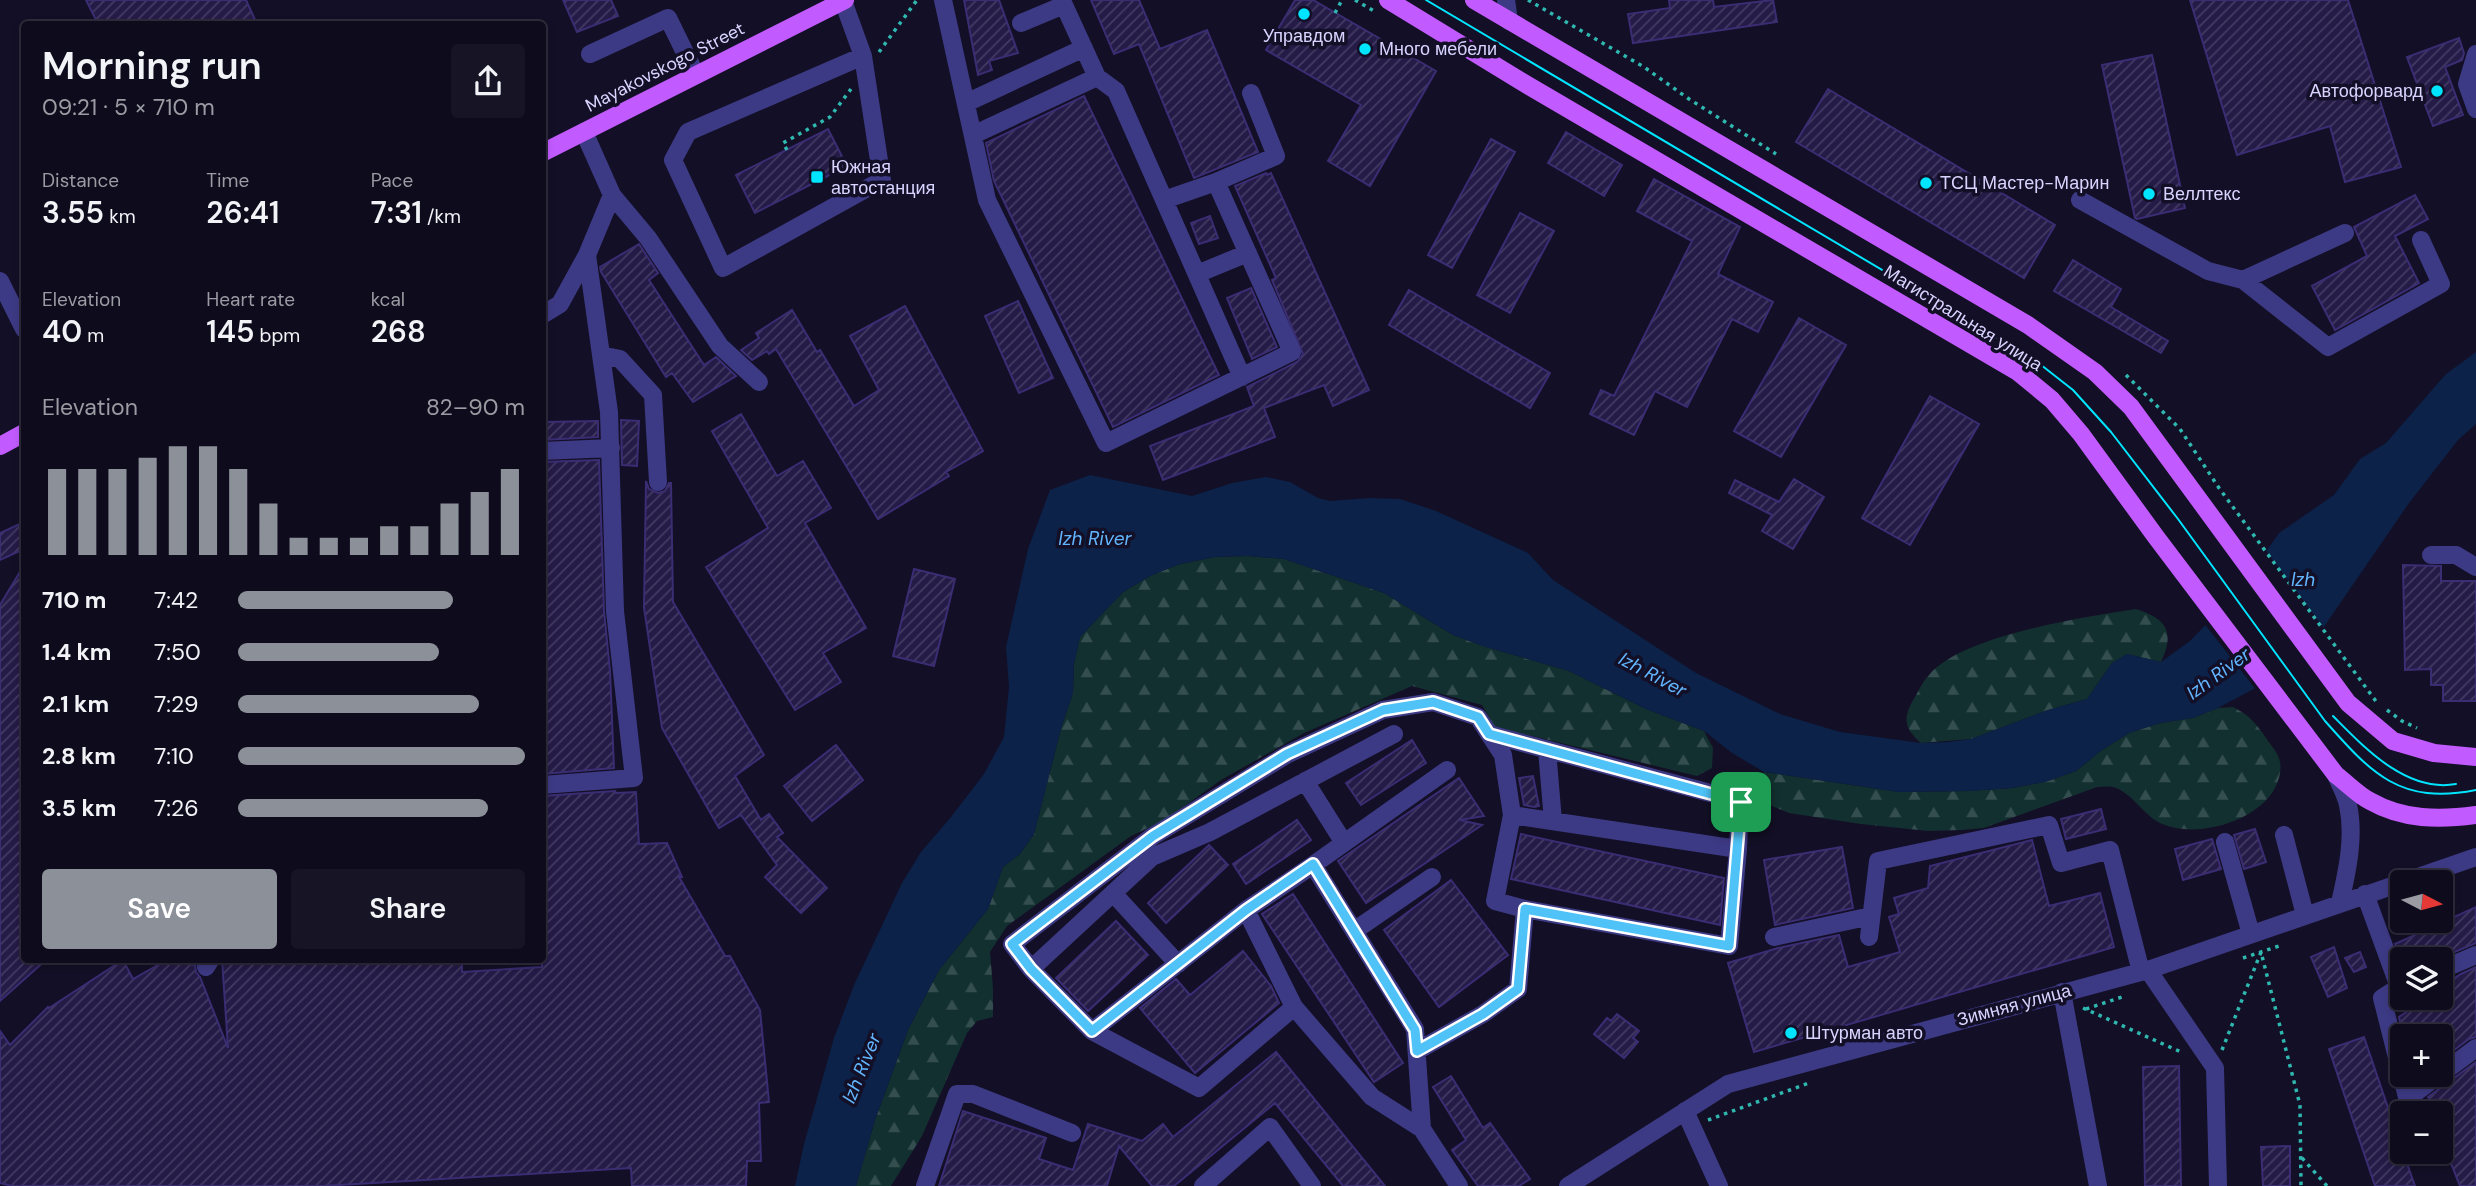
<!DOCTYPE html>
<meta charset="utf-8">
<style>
body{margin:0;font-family:"DM Sans",sans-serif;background:#171425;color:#f1f3f6;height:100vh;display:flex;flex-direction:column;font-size:26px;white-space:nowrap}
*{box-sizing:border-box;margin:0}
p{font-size:23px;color:#9b9ba3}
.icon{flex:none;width:38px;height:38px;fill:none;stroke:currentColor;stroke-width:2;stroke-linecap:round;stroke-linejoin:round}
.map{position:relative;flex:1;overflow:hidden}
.sheet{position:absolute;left:21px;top:21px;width:525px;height:942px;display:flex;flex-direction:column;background:#0e0b1c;border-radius:7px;box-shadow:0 4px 10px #0003,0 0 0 2px #2e2b3b}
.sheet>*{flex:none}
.needle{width:46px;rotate:96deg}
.tools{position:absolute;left:2390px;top:870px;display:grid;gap:14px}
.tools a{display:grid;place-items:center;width:63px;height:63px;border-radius:7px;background:#0e0b1c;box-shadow:0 4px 10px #0003,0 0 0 2px #2e2b3b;font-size:35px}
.pin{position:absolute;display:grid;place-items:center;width:60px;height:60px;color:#fff;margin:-30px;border-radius:14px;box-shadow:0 4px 10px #0006}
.round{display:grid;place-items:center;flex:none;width:74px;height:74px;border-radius:7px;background:#171425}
.overview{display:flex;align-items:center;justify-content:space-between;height:119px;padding:0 21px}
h1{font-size:38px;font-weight:600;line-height:52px}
.stats{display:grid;grid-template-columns:repeat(3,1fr);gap:10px;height:119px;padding:7px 21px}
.stats div{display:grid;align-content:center}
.stats b{font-size:30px;font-weight:600}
.stats small{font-size:19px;font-weight:400}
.stats p{font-size:19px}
.chart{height:196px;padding:14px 21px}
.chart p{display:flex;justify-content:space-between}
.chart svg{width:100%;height:126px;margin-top:7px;stroke:#8c9099;stroke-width:6}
.primary-button{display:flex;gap:14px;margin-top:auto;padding:14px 21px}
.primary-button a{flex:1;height:80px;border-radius:7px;background:#8c9099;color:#fff;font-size:28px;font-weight:600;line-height:80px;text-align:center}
.primary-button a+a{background:#171425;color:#f1f3f6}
ul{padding:0 21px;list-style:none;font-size:23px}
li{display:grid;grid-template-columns:112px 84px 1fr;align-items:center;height:52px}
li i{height:18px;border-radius:9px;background:#8c9099}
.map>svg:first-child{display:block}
</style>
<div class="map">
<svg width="2476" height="1186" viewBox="0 0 2476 1186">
<defs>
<pattern id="forest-firs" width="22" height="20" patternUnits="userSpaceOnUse" patternTransform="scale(1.75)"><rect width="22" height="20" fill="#12302f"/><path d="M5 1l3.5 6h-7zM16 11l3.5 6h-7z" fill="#344d4e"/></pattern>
<pattern id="building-hatch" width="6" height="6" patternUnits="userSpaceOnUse" patternTransform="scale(1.75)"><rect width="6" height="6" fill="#241b47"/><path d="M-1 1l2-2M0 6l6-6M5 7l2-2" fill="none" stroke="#433b63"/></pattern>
</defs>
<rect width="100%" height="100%" fill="#130f26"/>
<!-- forest -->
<path fill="url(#forest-firs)" d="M 1247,556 L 1284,559 L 1384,593 L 1453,635 L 1486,647 L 1569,671 L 1646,709 L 1704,731 L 1713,748 L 1712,768 L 1697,776 L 1495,727 L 1482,705 L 1412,686 L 1304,733 L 1221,780 L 1165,820 L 1131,836 L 1007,926 L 990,952 L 993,988 L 993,1017 L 977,1021 L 967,1033 L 922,1136 L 891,1186 L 856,1186 L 875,1120 L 908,1030 L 939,970 L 988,909 L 1003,867 L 1020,854 L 1034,834 L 1062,725 L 1073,693 L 1074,664 L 1080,637 L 1123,592 L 1152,575 L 1180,564 L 1215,557 Z
M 2136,609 C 2167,619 2175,632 2161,662 L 2127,654 L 2112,663 L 2087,699 L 2048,710 L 1971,739 L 1921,743 C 1904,728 1902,718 1915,697 C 1919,690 1923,681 1929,675 C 1962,635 2085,617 2136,609 Z
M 2233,707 C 2254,717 2260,730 2274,749 C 2283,761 2282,774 2275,788 C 2258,821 2198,838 2165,825 C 2144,818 2134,793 2113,787 C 2108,786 2101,787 2097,787 L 1984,828 L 1961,830 L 1928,831 L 1861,824 L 1789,813 L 1760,801 C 1757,790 1755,780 1764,772 L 1899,792 L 1969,791 L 2012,788 L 2045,782 L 2076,771 L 2102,750 L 2129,733 L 2160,723 L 2193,718 L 2218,708 Z"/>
<!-- water -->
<path fill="#0c2248" d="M 2476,352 L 2476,424 L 2458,440 L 2409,503 L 2297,666 L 2218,708 L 2193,718 L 2160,723 L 2129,733 L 2102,750 L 2076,771 L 2045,782 L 2012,788 L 1969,791 L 1899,792 L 1764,772 L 1732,753 L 1704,731 L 1646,709 L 1569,671 L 1486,647 L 1453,635 L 1384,593 L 1284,559 L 1247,556 L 1215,557 L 1180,564 L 1152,575 L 1123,592 L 1080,637 L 1074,664 L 1073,693 L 1062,725 L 1034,834 L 1020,854 L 1003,867 L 988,909 L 939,970 L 908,1030 L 875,1120 L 856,1186 L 795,1186 L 804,1144 L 834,1038 L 854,985 L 902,883 L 921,852 L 951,817 L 984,774 L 1004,737 L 1009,687 L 1006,647 L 1028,549 L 1050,490 L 1090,475 L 1192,496 L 1232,483 L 1266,477 L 1290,482 L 1318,498 L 1330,501 L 1369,498 L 1400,499 L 1436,511 L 1528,553 L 1553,580 L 1696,673 L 1780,714 L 1840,732 L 1921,743 L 1948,742 L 1971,739 L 2048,710 L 2087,699 L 2112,663 L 2127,654 L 2161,662 L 2190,641 L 2240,589 L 2279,533 L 2334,495 L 2360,459 L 2386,443 L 2446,374 Z"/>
<!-- pier -->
<path fill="#130f26" d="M 2264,548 L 2326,631 L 2299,669 L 2257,691 L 2203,622 L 2237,586 Z"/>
<!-- building -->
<path fill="url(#building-hatch)" stroke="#3b2d73" stroke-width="2" d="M 86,0 L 246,0 L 257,24 L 98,24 Z
M 563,0 L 611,0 L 618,16 L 577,32 Z
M 964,0 L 999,0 L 1018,53 L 989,61 L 992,70 L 978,75 Z
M 1091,0 L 1139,0 L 1160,49 L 1207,30 L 1258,152 L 1194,178 L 1139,44 L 1114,54 Z
M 1295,0 L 1313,0 L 1436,71 L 1370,186 L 1328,161 L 1361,105 L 1266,50 Z
M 1669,0 L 1713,0 L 1714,7 L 1773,0 L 1777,22 L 1633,43 L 1628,14 L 1670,8 Z
M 2190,0 L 2348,0 L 2401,167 L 2345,182 L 2330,126 L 2237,155 Z
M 2459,38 L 2464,53 L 2462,60 L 2445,67 L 2463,115 L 2433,126 L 2407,57 Z
M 2152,55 L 2185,208 L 2137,219 L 2135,218 L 2102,65 Z
M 1828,89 L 2055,225 L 2024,278 L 1796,142 Z
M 1084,96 L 1219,375 L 1113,427 L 994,181 L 986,143 Z
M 828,129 L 847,166 L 755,213 L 736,175 Z
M 1566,132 L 1622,165 L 1604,196 L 1548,163 Z
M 1491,139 L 1515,152 L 1452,268 L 1428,255 Z
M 1266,173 L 1267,175 L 1271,173 L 1369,390 L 1333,406 L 1324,385 L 1264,408 L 1275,437 L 1163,480 L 1150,446 L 1254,406 L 1247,387 L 1297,362 L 1303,354 L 1272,280 L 1276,278 L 1235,186 Z
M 1654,179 L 1740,227 L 1718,274 L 1773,302 L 1758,332 L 1732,319 L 1687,407 L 1655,391 L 1634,435 L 1590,414 L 1601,390 L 1614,396 L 1692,241 L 1637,211 Z
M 2415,195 L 2428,219 L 2395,236 L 2419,283 L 2335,330 L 2312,286 L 2367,256 L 2354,227 Z
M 1520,213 L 1554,231 L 1510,313 L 1477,295 Z
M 1210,216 L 1218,238 L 1199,244 L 1191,223 Z
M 639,244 L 658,273 L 649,280 L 704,365 L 716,357 L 736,376 L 693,402 L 672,373 L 666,377 L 601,272 L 600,267 Z
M 2073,260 L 2121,289 L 2111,307 L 2168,341 L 2161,353 L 2054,291 Z
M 1251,288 L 1277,347 L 1252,359 L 1227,298 Z
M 1409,290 L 1550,373 L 1530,408 L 1389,325 Z
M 1018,301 L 1053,378 L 1019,393 L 985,316 Z
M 905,306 L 983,451 L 946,472 L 949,476 L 878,519 L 776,349 L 769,354 L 767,351 L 752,360 L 741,350 L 759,338 L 756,333 L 792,310 L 817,352 L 820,350 L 854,406 L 879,390 L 850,336 Z
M 1799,318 L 1846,345 L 1781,457 L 1734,431 Z
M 1930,396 L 1979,424 L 1910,545 L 1862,518 Z
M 741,414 L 777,476 L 803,461 L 831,508 L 805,523 L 866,628 L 823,653 L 841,682 L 795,710 L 706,567 L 768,528 L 712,431 Z
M 621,420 L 639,421 L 637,466 L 622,465 Z
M 598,421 L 598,437 L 542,440 L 542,422 Z
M 599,460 L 604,611 L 610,671 L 614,768 L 542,774 L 542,462 Z
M 1794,479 L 1824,497 L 1793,549 L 1762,531 L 1772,515 L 1729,493 L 1735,480 L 1779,502 Z
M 646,481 L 649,489 L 658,493 L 665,491 L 669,483 L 671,483 L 673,602 L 764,755 L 735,776 L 761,820 L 769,814 L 783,833 L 777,837 L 827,888 L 801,913 L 765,877 L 777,865 L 741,815 L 719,828 L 662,728 L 644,608 Z
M 24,522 L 24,549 L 0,560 L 0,533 Z
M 24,565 L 24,959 L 47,959 L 0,1001 L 0,605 Z
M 2403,565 L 2441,566 L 2441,581 L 2476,581 L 2476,701 L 2443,701 L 2443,685 L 2431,685 L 2431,669 L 2405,670 Z
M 914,569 L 955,579 L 934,666 L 893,656 Z
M 1412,740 L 1426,763 L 1361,805 L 1346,783 Z
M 836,745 L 863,780 L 812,821 L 784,786 Z
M 1533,776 L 1539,806 L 1534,807 L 1524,805 L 1519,778 Z
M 1459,778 L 1484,816 L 1460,820 L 1482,825 L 1366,903 L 1338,861 Z
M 615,791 L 616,793 L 636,792 L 639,844 L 667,843 L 682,877 L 679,877 L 725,956 L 730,956 L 760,1010 L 769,1102 L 759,1103 L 761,1161 L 747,1161 L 746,1186 L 632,1186 L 631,1168 L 322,1186 L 12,1186 L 0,1183 L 0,1031 L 10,1045 L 48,1007 L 49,1008 L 123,960 L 133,979 L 165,961 L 195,965 L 196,972 L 200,977 L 228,1048 L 222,959 L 462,959 L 462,972 L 542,967 L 542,796 Z
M 2101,809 L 2106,829 L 2066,839 L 2061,819 Z
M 1297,820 L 1311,840 L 1246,884 L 1233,864 Z
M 2255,829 L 2266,862 L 2244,869 L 2234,835 Z
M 1521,834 L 1724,878 L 1720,925 L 1511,879 Z
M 2212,839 L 2221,869 L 2183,880 L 2175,849 Z
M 2032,840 L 2049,906 L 2100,893 L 2114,947 L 1754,1052 L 1728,963 L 1778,948 L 1839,935 L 1848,967 L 1900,952 L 1889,917 L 1899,914 L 1894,898 L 1928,888 L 1930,866 Z
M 1209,845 L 1228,865 L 1166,923 L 1148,903 Z
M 1842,847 L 1853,908 L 1775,925 L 1764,860 Z
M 1451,880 L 1508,955 L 1439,1007 L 1384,930 Z
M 1293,894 L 1403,1063 L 1374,1082 L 1262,914 Z
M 2476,907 L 2476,943 L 2438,959 L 2401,959 L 2395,944 Z
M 1116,921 L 1148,955 L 1088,1011 L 1056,978 Z
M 2334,947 L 2347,988 L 2328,997 L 2311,957 Z
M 1243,951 L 1271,986 L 1279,1003 L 1195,1073 L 1140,1008 L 1176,979 L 1190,995 Z
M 2360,952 L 2366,967 L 2354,972 L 2345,958 Z
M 2476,967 L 2476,1037 L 2469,1039 L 2441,1060 L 2441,1036 L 2403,1036 L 2399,1017 L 2427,998 L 2441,998 L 2441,987 L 2461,974 Z
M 1617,1014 L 1639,1031 L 1633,1038 L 1638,1042 L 1624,1058 L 1594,1034 L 1607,1018 L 1611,1021 Z
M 2364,1037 L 2403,1152 L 2415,1186 L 2375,1186 L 2329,1049 Z
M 1276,1052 L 1385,1186 L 1343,1186 L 1275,1103 L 1174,1186 L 1152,1186 L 1119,1146 L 1107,1186 L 939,1186 L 963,1111 L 1046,1138 L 1039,1159 L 1073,1170 L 1088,1124 L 1142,1141 L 1163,1124 L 1173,1137 Z
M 2476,1062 L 2476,1186 L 2460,1186 L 2441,1138 L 2441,1136 L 2451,1132 L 2441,1117 L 2441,1113 L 2439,1113 L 2428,1097 Z
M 2179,1066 L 2181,1186 L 2145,1186 L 2143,1067 Z
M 1451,1076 L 1483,1128 L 1490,1123 L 1530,1179 L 1519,1186 L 1478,1186 L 1452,1150 L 1466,1140 L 1433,1087 Z
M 2290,1146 L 2290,1186 L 2263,1186 L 2261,1147 Z"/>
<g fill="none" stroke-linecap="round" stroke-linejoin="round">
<!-- path -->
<path stroke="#2fb8b0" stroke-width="3.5" stroke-dasharray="3.5 5" stroke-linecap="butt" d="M 1355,0 L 1374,11
M 1528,0 L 1644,67 L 1689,99 L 1776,154
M 1335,13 L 1342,0
M 879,52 L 917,0
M 787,150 L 783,143 L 830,117 L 851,89
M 2126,375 L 2180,429 L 2219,488 L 2378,704
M 2387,710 L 2402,721 L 2417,728
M 2243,958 L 2282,945
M 2083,1008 L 2181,1052
M 2086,1009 L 2122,997
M 2222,1050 L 2261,952 L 2300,1105 L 2301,1186
M 1708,1120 L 1809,1083
M 2302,1158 L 2327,1186"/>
<!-- minor -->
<path stroke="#3d3a85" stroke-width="18" d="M 943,0 L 987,200 L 1106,443 L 1292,352 L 1216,182 L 1276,156 L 1251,93
M 1506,0 L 1509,21
M 843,1 L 863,56 L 882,180 L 723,268 L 673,160 L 688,132 L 863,56
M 1021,23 L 1064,5 L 1097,77
M 590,54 L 668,18 L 696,75
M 2476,54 L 2467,84 L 2476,109
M 966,103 L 1084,48
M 973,135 L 1097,77 L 1116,91 L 1242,377
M 612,195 L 648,238 L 720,346 L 759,382
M 1164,200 L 1216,182
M 2080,200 L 2208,271 L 2243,280 L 2345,233
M 1197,274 L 1248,253
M 2243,280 L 2328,347 L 2441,284 L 2421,240
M 0,281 L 24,329
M 542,315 L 560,304 L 587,255
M 601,355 L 620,359 L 653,395 L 658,482
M 542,451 L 611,448
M 2431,555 L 2456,555 L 2476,567
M 1489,734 L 1740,801 L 1738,849
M 1547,750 L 1553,821
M 2336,775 C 2340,785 2346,795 2348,805 C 2355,837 2347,872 2340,903
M 1305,781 L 1344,843
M 542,785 L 634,778 L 615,611 L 609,412 L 587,255 L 612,195 L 584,132
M 2284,835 L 2305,915
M 2225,842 L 2251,934
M 1313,865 L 1447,770
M 1113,893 L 1178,964
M 2365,894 L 2399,987 L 2403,986
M 1246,910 L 1313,865 L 1415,1029 L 1422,1129 L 1459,1186
M 1354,931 L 1432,877
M 1774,937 L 1871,916
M 1869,937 L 1878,861 L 2049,825 L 2061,863 L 2110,850 L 2141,972
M 206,967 L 211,959
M 1031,969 L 1012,944 L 1153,836 L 1288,754 L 1383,710 L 1433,702 L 1478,717 L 1503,755 L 1512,815
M 2148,970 L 2215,1068 L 2218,1186
M 2441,970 L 2476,955
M 2399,987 L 2382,998 L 2411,1113
M 2062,992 L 2098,1186
M 1294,1007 L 1246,910 L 1092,1031 L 1199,1088 L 1294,1007 L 1372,1097 L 1422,1129
M 1092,1031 L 1031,969 L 1152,857 L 1210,832 L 1394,734
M 1417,1051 L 1483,1014 L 1518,989 L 1525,909 L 1729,946 L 1738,849 L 1512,815 L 1495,901 L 1525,909
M 2441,1074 L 2476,1048
M 2407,1099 L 2440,1074
M 1685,1111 L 1719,1186
M 925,1186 L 957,1094 L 973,1094 L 1072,1133
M 1203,1186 L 1270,1127 L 1312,1186
M 1568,1186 L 1728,1084 L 2148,970 L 2476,857"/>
<!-- major -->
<path stroke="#c25bff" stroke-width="18" d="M 1388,0 L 1529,86 L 2018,372 L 2052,400 L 2081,434 L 2156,537 L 2336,775 C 2347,783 2358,795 2370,801 C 2403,820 2440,820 2476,815
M 1474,0 L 2028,325 L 2095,372 L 2131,407 L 2348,703 L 2393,741 L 2434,753 L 2476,757
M 542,153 L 845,0
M 0,446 L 24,433"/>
<!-- tram -->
<path stroke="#00e5ff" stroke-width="2" d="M 1426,0 L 2036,361 L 2073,390 L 2111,432 L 2178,519 L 2325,721 C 2372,774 2400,805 2476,790
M 2333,716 C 2364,747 2406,793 2456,784"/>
</g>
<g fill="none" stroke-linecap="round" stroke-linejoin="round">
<!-- route casing -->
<g stroke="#fff" stroke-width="14">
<path id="route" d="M 1433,702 L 1478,717 L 1489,734 L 1741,802 L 1729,946 L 1525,909 L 1518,989 L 1483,1014 L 1417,1051 L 1415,1030 L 1313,864 L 1246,910 L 1092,1031 L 1031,969 L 1012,944 L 1153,836 L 1287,754 L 1383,710 Z"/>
</g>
<!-- route -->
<use href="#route" stroke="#4fc3f7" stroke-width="9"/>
</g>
<!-- markers -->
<g fill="#00e5ff" stroke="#130f26" stroke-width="2.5">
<circle cx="1304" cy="14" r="7"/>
<circle cx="1365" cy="49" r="7"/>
<circle cx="2437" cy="91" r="7"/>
<rect x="810" y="170" width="14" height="14" rx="3.5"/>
<circle cx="1926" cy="183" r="7"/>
<circle cx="2149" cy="194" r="7"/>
<circle cx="1791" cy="1033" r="7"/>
</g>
<g text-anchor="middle" stroke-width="7" stroke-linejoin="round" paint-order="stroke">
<!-- poi labels -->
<g font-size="18" fill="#d9d4ff" stroke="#130f26" text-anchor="start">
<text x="1304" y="42" text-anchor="middle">Управдом</text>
<text x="1379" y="55">Много мебели</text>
<text x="2423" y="97" text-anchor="end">Автофорвард</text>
<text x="831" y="173">Южная<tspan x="831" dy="21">автостанция</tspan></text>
<text x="1940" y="189">ТСЦ Мастер-Марин</text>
<text x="2163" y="200">Веллтекс</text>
<text x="1805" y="1039">Штурман авто</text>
</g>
<!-- street labels -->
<g font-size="18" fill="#d9d4ff" stroke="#130f26">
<text transform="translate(665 67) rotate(-27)" y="6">Mayakovskogo Street</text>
<text transform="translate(1963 318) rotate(32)" y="6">Магистральная улица</text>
<text transform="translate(2014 1005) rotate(-15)" y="6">Зимняя улица</text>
</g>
<!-- water labels -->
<g font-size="19" font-style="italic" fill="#62b6ff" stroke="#130f26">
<text x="1095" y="545">Izh River</text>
<text x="2303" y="586">Izh</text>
<text transform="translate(2218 673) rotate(-36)" y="7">Izh River</text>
<text transform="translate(1653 674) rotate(28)" y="7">Izh River</text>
<text transform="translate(861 1068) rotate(-68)" y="7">Izh River</text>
</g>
</g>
</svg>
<div class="tools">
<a><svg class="needle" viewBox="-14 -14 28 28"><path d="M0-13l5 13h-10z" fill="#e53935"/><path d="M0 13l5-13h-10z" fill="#9b9ba3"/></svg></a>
<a><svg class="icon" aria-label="layers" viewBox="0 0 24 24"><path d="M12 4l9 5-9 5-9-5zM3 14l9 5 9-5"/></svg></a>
<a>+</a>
<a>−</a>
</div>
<div class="pin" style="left:1741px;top:802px;background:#1e9e55"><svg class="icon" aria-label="arrive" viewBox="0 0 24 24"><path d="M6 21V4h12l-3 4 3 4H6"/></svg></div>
<section class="sheet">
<div class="overview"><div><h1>Morning run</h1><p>09:21 · 5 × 710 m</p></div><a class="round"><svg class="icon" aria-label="share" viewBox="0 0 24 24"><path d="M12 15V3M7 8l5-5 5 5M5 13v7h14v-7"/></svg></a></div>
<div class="stats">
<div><p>Distance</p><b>3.55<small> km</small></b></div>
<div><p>Time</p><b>26:41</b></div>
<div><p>Pace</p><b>7:31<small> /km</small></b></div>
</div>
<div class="stats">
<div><p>Elevation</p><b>40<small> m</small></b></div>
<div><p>Heart rate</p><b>145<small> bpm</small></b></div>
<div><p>kcal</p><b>268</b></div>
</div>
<div class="chart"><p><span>Elevation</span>82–90 m</p>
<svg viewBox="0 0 160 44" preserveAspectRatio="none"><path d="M5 44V14M15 44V14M25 44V14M35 44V10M45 44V6M55 44V6M65 44V14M75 44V26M85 44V38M95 44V38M105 44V38M115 44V34M125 44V34M135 44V26M145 44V22M155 44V14"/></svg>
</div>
<ul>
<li><b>710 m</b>7:42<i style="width:75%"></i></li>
<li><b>1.4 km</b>7:50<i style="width:70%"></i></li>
<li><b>2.1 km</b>7:29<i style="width:84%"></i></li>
<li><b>2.8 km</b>7:10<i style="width:100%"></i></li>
<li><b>3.5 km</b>7:26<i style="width:87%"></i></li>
</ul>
<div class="primary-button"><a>Save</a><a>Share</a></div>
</section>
</div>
